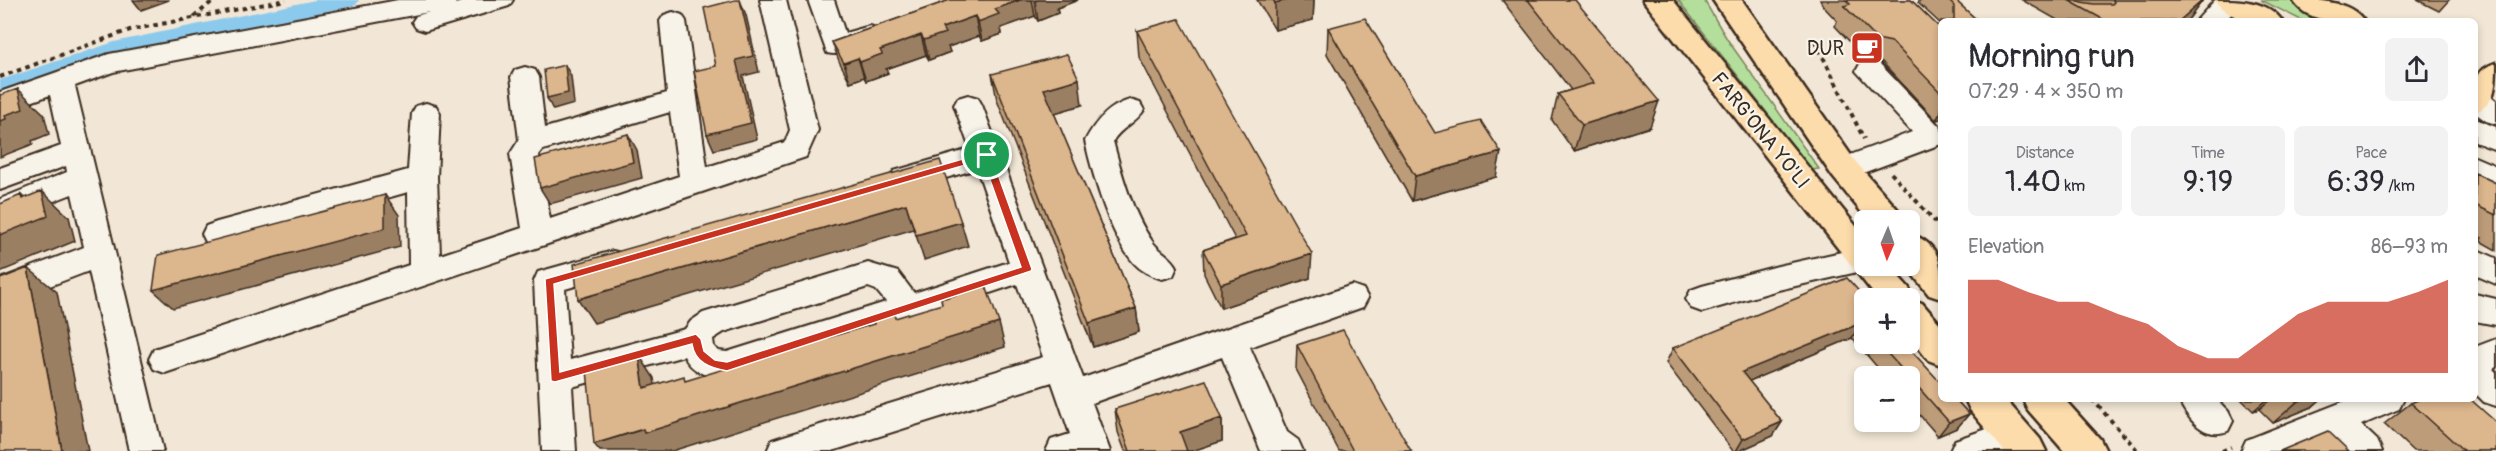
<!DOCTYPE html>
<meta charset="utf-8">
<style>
body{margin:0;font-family:Pangolin,sans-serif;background:#f2f2f3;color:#2b2b33;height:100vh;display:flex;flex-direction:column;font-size:22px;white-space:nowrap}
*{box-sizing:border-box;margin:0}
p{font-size:20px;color:#7c7c81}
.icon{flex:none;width:33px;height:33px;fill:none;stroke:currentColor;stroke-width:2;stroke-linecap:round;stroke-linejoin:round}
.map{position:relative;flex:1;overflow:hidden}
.side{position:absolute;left:1938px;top:18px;width:540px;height:384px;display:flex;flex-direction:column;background:#fff;border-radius:9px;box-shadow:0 3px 9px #0003}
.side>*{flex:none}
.needle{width:39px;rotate:182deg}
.tools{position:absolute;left:1854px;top:210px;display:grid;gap:12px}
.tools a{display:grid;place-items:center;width:66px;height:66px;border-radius:9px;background:#fff;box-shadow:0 3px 9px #0003;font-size:30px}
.pin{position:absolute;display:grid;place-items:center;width:51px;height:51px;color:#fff;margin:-26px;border:3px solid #fff;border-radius:50%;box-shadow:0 2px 6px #0007}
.round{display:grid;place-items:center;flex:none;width:63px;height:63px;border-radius:9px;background:#f2f2f3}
.overview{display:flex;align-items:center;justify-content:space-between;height:102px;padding:0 30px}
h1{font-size:33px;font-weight:600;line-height:45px}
.stats{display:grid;grid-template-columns:repeat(3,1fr);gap:9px;height:102px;padding:6px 30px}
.stats div{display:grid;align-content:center;border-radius:9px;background:#f2f2f3;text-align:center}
.stats b{font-size:30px;font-weight:600}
.stats small{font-size:16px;font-weight:400}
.stats p{font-size:16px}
.chart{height:168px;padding:12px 30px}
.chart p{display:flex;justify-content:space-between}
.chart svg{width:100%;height:108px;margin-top:6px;fill:#c8321e;opacity:.7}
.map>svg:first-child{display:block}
</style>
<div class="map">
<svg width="2496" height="451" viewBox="0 0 2496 451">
<rect width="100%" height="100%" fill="#f2e7d6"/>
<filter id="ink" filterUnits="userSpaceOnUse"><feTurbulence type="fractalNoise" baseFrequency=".0167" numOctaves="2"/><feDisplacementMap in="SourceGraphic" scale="12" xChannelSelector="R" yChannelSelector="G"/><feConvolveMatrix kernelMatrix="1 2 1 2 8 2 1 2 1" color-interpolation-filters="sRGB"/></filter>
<g filter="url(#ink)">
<!-- green -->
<path fill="#b4de9b" stroke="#78845c" stroke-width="1.5" d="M 1678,0 L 1704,0 L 1727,39 L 1819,169 L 1812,170 Z
M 2261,0 L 2295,0 L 2337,21 L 2303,21 Z"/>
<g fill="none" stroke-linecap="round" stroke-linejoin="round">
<!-- canal -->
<path fill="#8ccaed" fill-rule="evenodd" d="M 315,0 L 359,0 L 356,5 L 349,7 L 117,56 L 0,96 L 0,80 L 114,42 Z"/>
<!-- minor casing -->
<g stroke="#3b2a1e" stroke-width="4">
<path id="minor" d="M 398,0 L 458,0 L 455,4 L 470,0 L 513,0 L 509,6 L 425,31 L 416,28 L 412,22 L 416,16 L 429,12 L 113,72 L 75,86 L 163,451 L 129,451 L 89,271 L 0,305 L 0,279 L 84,247 L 72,194 L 0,222 L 0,199 L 67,172 L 66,166 L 0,190 L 0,168 L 61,146 L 50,95 L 0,113 L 0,92 L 109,54 Z
M 760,0 L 786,0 L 818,130 L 806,157 L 165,373 L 154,369 L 149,359 L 154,349 L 409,265 L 408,192 L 217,246 L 206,242 L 202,234 L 206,226 L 217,222 L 408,170 L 412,113 L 416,106 L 426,103 L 436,106 L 440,113 L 437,177 L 440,255 L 522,228 L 510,154 L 519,140 L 511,77 L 515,70 L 525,67 L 535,70 L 539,77 L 545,128 L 667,93 L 660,21 L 664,15 L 673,12 L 682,15 L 686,21 L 707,167 L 785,142 L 790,130 ZM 670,112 L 679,176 L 550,219 L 539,155 L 543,150 Z
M 808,0 L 834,0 L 845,33 L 870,26 L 879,29 L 883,35 L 879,41 C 863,47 844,57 827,53 Z
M 2215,0 L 2243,1 L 2225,21 L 2196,21 Z
M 1870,61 L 1880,64 L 1941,128 L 1941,144 L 1844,180 L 1834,177 L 1830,169 L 1834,161 L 1912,132 L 1856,71 L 1860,64 Z
M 2477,90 L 2487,93 L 2496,100 L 2496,124 L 2486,121 L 2475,113 L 2475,91 Z
M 968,95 L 978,98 L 982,105 L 1083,378 L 1352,285 L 1363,289 L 1368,298 L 1363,307 L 1250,347 L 1287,432 L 1298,440 L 1303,451 L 1261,451 L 1222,357 L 1092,403 L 1110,451 L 1046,451 L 1051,440 L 1070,434 L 1052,382 L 832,451 L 767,451 L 772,440 L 784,436 L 1043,357 L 1017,284 L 727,380 C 709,377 692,373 684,356 L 572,387 L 576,451 L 542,451 L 534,281 L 538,272 L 613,251 L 624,254 L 628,263 L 624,272 L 565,289 L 570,360 L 685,329 L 691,321 L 703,313 L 868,263 L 898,272 L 914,293 L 1009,262 L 977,169 L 904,190 L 894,187 L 889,179 L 894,171 L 970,149 L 954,105 L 958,98 ZM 868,287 L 876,290 L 886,302 L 727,352 L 719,351 L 714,347 L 713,339 L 724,332 Z
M 1130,100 L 1140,103 L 1144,110 C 1136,123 1120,128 1113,141 C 1122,175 1132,212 1152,241 C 1159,252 1171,255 1177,267 L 1173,276 L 1162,279 C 1152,276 1141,271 1134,263 C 1110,236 1093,176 1085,141 C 1095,122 1108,106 1130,100 Z
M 2475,119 L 2496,127 L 2496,150 L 2475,142 Z
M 2475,157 L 2496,166 L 2496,190 L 2475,181 Z
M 1864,247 L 1864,266 L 1876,266 L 1875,268 L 1778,290 L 1702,312 L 1691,308 L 1686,299 L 1691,290 L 1702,286 L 1778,266 Z
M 2475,249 L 2496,258 L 2496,284 L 2475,275 Z
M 2475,294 L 2496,299 L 2496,325 L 2475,321 Z
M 2496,339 L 2496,367 L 2493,369 L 2496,372 L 2496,406 L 2484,402 L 2475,393 L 2475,347 Z
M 2178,399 L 2216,399 L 2228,411 L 2233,421 L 2228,431 C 2204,440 2188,419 2178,399 Z
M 2350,399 L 2404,399 L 2399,409 L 2361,425 L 2377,440 L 2382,451 L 2343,451 L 2329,437 L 2296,451 L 2241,451 L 2246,440 Z
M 2013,420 L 2025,425 L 2030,435 L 2025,445 L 2010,451 L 1950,451 L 1955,440 Z"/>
</g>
<!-- major casing -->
<g stroke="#3b2a1e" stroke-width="5">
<path id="major" d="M 1643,0 L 1673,0 L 1864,236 L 1864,266 L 1889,266 L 1909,288 L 1913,300 L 1922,303 L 1941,325 L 1941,365 L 1928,360 L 1910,337 L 1910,298 L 1877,298 Z
M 1713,0 L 1742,0 L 1855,161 L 1899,211 L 1903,220 L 1868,220 L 1833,177 Z
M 2215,0 C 2238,0 2268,0 2282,21 C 2259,21 2229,23 2215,0 Z
M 2293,0 C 2317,0 2350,0 2364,21 C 2340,21 2307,24 2293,0 Z
M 2496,63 C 2496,85 2496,105 2475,112 C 2475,90 2470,71 2496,63 Z
M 1910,234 C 1944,245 1941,269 1941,299 L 1929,295 L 1906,266 L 1910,266 Z
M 1965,399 L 2005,399 L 2040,439 L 2046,451 L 2004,451 L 1970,410 Z
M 2023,399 L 2064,399 L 2100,439 L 2106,451 L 2064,451 L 2028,410 Z"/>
</g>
<!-- path -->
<path stroke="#3b2a1e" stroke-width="4" stroke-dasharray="4.5 4.5" stroke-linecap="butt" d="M 194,17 L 214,0
M 1815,41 L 1864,139
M 0,77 L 130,30 L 286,0
M 1891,173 L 1941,228
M 2092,399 L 2138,451
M 2222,451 L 2231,447"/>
<!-- minor -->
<use href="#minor" fill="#f7f3e8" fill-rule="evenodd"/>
<!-- major -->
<use href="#major" fill="#fddcac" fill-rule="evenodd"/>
</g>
<!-- wall -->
<path fill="#bd9d79" stroke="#3b2a1e" stroke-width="1.5" d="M 950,0 L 1078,0 L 1057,8 L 1058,13 L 1038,21 L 1035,16 L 1001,28 L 1002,34 L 982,41 L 979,36 L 948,47 L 950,52 L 929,60 L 926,55 L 886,69 L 888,73 L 866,81 L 864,77 L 850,82 L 839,61 L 832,42 Z
M 1257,0 L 1314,0 L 1313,20 L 1275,30 Z
M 1502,0 L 1575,0 L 1650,127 L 1574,151 L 1552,120 L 1558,94 L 1571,90 Z
M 1820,0 L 1911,0 L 1941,29 L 1941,119 L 1936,120 L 1882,62 L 1867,60 L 1835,26 L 1837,21 L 1823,6 Z
M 1920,0 L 1955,0 L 1978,21 L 1941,21 L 1941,24 L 1918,3 Z
M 2022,0 L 2203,0 L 2187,21 L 2059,21 Z
M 2417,0 L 2449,0 L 2439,11 Z
M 1328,28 L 1435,133 L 1496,177 L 1412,201 L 1327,54 Z
M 1137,31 L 1310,278 L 1221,308 L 1204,274 L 1203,250 L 1235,239 L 1139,57 Z
M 992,74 L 1082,105 L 1054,113 L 1136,308 L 1139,332 L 1093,347 L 997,100 Z
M 2475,173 L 2496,183 L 2496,250 L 2480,241 L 2482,238 L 2475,234 Z
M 1864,298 L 1864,344 L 1905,344 L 1969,414 L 1957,428 L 1938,436 L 1910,404 L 1910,376 L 1885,376 L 1852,338 L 1749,381 L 1782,422 L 1773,436 L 1739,451 L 1733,451 L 1666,363 L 1673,348 Z
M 1297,345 L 1411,451 L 1339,451 L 1296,369 Z
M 2241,399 L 2321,399 L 2312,407 L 2273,423 L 2259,409 L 2253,411 Z
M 2411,403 L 2496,451 L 2413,451 L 2384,424 Z
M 1115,409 L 1222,418 L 1222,441 L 1192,451 L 1125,451 L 1118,432 Z"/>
<!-- shaded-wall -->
<path fill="#9a7f63" stroke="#3b2a1e" stroke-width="1.5" d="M 133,0 L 169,0 L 141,10 Z
M 740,0 L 746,15 L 759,72 L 743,76 L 757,139 L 714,150 L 707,134 L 736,60 Z
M 1020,0 L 1032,0 L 1035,16 L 1001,28 L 1002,34 L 982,41 L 978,22 L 995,9 Z
M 1038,0 L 1078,0 L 1057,8 L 1058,13 L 1038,21 L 1035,1 Z
M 1288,0 L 1314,0 L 1313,20 L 1275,30 L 1275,3 Z
M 2203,0 L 2187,21 L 2179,21 Z
M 975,16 L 979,36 L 948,47 L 950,52 L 929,60 L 924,40 L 942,28 Z
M 921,35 L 926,55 L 886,69 L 888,73 L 866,81 L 860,62 L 880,50 Z
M 858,58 L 864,77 L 850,82 L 844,63 Z
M 565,65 L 571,76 L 574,104 L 553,110 L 547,98 Z
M 1079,79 L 1082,105 L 1048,115 L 1044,89 Z
M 18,89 L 44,114 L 49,134 L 32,141 L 33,144 L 0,157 L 0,121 L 5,115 Z
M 1659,101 L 1650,127 L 1574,151 L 1582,125 Z
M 1941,112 L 1941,119 L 1936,120 Z
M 628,134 L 637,150 L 642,178 L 550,204 L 540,188 Z
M 1501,152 L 1496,177 L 1412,201 L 1415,176 Z
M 42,191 L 69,217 L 75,241 L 0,272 L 0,235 L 22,199 L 21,195 L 45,217 Z
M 385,195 L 399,215 L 400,247 L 173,308 L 153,290 Z
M 906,204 L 914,229 L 594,323 L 578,299 Z
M 961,222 L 968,246 L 924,260 L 916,235 Z
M 1312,254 L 1310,278 L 1221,308 L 1221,284 Z
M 28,268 L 57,292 L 88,451 L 62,451 Z
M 1136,308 L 1139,332 L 1093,347 L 1089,323 Z
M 999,323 L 1005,347 L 672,451 L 600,451 L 594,444 Z
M 1861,323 L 1852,338 L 1735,387 L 1742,372 Z
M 639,355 L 654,378 L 659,411 L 644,388 Z
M 2267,399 L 2271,399 L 2259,409 L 2253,411 Z
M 2303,399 L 2321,399 L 2312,407 L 2273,423 L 2297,402 Z
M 1969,414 L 1957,428 L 1938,436 L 1949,422 Z
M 1222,418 L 1222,441 L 1192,451 L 1181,451 L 1180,432 Z
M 1782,422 L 1773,436 L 1739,451 L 1736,451 L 1743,439 Z"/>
<!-- building -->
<path fill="#dcb68d" stroke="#3b2a1e" stroke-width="1.5" d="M 735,0 L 740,0 L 753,56 L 736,60 L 751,123 L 707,134 L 694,71 L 716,66 L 704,8 Z
M 950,0 L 1020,0 L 995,9 L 999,14 L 978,22 L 975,16 L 942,28 L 945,33 L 924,40 L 921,35 L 880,50 L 882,54 L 860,62 L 858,58 L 844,63 L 832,42 Z
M 1273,0 L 1288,0 L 1275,3 Z
M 1528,0 L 1575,0 L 1659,101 L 1582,125 L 1558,94 L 1594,83 Z
M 1846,0 L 1911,0 L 1941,29 L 1941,93 L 1892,42 L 1877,39 L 1844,6 L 1850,4 Z
M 1948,0 L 1955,0 L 1978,21 L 1954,21 L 1954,6 Z
M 2068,0 L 2094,4 L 2112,4 L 2114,2 L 2113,0 L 2203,0 L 2179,21 L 2106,21 Z
M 1365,18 L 1435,133 L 1481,121 L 1501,152 L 1415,176 L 1328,28 Z
M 1179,19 L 1312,254 L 1221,284 L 1203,250 L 1246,236 L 1137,31 Z
M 1067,54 L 1079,79 L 1044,89 L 1136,308 L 1089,323 L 992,74 Z
M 565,65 L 568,93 L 547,98 L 544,70 Z
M 18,89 L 23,109 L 5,115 L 6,119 L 0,121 L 0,95 Z
M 628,134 L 633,162 L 540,188 L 535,159 Z
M 940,160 L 961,222 L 916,235 L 906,204 L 578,299 L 574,264 Z
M 2475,173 L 2496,183 L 2496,215 L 2475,205 Z
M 42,191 L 48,216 L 0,235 L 0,204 L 21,195 L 22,199 Z
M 385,195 L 385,228 L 153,290 L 158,255 Z
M 28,268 L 62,451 L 0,451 L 0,279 Z
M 1847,278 L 1865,298 L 1864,327 L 1861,323 L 1742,372 L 1782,422 L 1743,439 L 1673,348 Z
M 986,286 L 999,323 L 644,433 L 643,429 L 594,444 L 587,370 L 639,355 L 644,388 L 684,376 L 685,381 L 734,366 L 734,362 L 756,355 L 757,359 L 806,344 L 805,340 L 825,334 L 826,338 L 874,324 L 873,319 L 894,312 L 895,318 L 942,304 L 941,299 Z
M 1343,330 L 1411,451 L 1353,451 L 1297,345 Z
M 1879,344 L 1905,344 L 1941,383 L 1941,399 L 1955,399 L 1969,414 L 1949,422 L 1910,378 L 1910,376 L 1908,376 Z
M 1206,380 L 1222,418 L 1180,432 L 1187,451 L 1130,451 L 1115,409 Z
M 2294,399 L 2303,399 L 2297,402 Z
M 2420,399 L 2470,399 L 2496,422 L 2496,451 L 2464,451 L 2411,403 Z
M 2328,431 L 2349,451 L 2280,451 Z"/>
</g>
<!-- route -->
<path fill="#c8321e" stroke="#fff" stroke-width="1.5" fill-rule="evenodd" d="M 987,152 L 991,155 L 1032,269 L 1031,271 L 727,371 C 710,368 695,363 692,344 L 555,382 L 551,381 L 545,279 ZM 983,160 L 1021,267 L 727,362 L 715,360 L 704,351 L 701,339 L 696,334 L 560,372 L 554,284 Z"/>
<!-- icons -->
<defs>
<g id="cafe-square" transform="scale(1.725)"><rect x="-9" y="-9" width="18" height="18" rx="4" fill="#c8321e" stroke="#f7f3e8"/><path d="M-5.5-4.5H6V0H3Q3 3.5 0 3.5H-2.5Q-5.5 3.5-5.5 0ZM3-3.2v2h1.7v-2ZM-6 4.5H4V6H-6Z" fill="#fff"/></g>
</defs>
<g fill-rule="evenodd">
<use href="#cafe-square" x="1867" y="48"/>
</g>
<g text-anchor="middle" stroke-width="4.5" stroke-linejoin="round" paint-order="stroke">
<!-- poi labels -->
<g font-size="20" fill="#3b2a1e" stroke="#f7f3e8" text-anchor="end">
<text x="1844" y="55">DUR</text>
</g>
<!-- street labels -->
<g font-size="20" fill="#3b2a1e" stroke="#f7f3e8">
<text transform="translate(1761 130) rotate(51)" y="7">FARG'ONA YO'LI</text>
</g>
</g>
</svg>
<div class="tools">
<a><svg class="needle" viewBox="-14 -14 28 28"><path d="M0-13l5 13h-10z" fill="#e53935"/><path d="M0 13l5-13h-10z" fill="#7c7c81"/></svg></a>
<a>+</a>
<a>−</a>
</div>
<div class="pin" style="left:987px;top:155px;background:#1e9e55"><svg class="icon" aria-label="arrive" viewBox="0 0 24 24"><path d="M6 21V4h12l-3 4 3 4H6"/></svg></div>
<section class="side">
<div class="overview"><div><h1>Morning run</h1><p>07:29 · 4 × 350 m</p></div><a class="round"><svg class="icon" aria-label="share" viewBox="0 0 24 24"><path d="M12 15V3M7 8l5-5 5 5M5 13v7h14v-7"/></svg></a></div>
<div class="stats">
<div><p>Distance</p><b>1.40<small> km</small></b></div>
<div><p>Time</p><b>9:19</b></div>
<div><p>Pace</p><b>6:39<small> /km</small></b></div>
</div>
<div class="chart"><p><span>Elevation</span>86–93 m</p>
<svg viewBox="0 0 160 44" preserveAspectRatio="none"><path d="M0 44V6L10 6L20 11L30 15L40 15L50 20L60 24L70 33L80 38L90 38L100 29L110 20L120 15L130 15L140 15L150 11L160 6V44z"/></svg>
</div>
</section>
</div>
